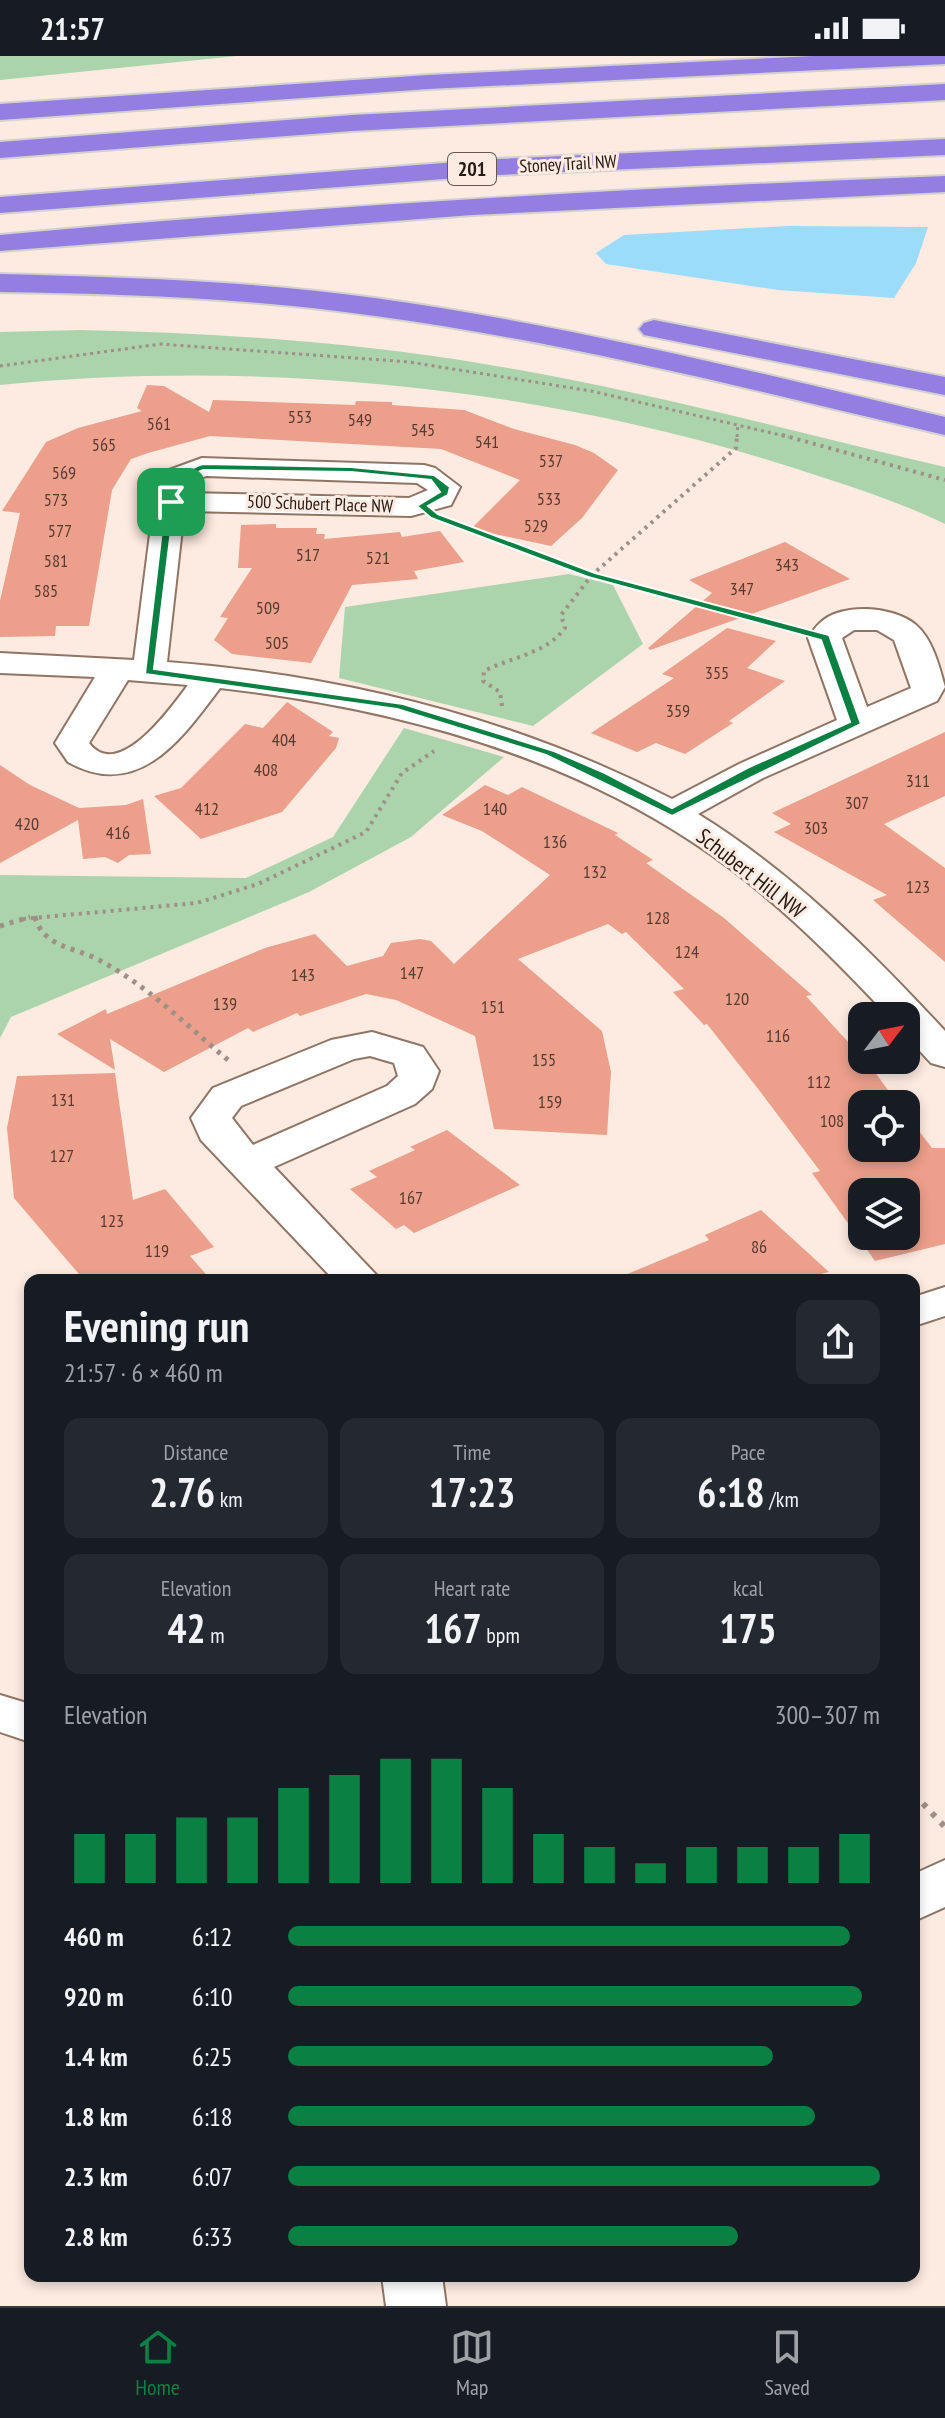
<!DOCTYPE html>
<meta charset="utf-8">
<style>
body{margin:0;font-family:"PT Sans Narrow",sans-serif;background:#242831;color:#f1f3f6;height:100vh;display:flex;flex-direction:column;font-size:30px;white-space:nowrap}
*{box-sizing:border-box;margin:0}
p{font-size:26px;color:#9ea1a6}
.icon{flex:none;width:44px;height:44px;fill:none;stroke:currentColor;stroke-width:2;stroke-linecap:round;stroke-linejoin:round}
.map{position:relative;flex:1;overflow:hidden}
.details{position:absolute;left:24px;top:1218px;width:896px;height:1008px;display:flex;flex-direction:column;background:#171b24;border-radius:16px;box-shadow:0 4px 12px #0003}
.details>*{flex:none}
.needle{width:52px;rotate:58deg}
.buttons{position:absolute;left:848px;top:946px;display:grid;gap:16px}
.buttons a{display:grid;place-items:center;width:72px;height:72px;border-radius:16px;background:#171b24;box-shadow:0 4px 12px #0003;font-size:40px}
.pin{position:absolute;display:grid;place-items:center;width:68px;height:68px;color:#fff;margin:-34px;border-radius:16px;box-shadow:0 4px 12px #0006}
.round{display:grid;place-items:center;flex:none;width:84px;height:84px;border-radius:16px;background:#242831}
.summary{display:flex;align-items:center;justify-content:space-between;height:136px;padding:0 40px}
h1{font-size:44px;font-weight:700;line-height:60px}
.metrics{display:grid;grid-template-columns:repeat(3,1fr);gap:12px;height:136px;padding:8px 40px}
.metrics div{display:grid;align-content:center;border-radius:16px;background:#242831;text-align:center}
.metrics b{font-size:40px;font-weight:700}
.metrics small{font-size:22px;font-weight:400}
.metrics p{font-size:22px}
.chart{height:224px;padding:16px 40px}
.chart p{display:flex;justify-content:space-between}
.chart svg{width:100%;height:144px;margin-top:8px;stroke:#0b8043;stroke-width:6}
ul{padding:0 40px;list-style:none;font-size:26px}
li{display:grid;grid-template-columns:128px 96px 1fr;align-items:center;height:60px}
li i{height:20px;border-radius:10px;background:#0b8043}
.status{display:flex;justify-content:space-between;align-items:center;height:56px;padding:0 40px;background:#171b24;direction:ltr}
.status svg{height:22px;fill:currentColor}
.tab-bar{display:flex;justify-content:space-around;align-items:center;height:112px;border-top:2px solid #363941;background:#171b24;font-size:22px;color:#9ea1a6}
.tab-bar a{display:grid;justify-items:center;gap:4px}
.tab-bar .selected{color:#0b8043}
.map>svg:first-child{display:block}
</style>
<div class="status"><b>21:57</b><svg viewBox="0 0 49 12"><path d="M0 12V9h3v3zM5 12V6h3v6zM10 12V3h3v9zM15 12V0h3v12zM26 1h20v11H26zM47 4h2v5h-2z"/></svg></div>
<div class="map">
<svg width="945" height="2250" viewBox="0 0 945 2250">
<rect width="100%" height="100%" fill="#fdeae0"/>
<!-- green -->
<path fill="#abd4ac" d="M 0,0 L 237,0 L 0,24 Z
M 80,274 C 218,277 354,286 490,309 C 643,334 794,376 945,411 L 945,468 C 898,445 846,429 797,413 C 544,331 265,303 0,329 L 0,276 Z
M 569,518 L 613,529 L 643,588 L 533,670 L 339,622 L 345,551 Z
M 404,672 L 504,701 L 411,781 L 309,836 L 11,961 L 0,982 L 0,819 L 246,822 L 333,781 Z"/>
<!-- water -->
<path fill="#9bdcfa" d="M 789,170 L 928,171 L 916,207 L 894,242 L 778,234 L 606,208 L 596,197 L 624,179 Z"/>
<!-- building -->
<path fill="#ec9f8b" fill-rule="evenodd" d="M 147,329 L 164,330 L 209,356 L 213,344 L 355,349 L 356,345 L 392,346 L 392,349 L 464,354 L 514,373 L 575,389 L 594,397 L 618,414 L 582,462 L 551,490 L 471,473 L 520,424 L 441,393 L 210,380 L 148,397 L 131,403 L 112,434 L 89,570 L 56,570 L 55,580 L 0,581 L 0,545 L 20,457 L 2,455 L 46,386 L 78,372 L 142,355 L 137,352 Z
M 276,468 L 276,472 L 317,472 L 316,478 L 325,478 L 324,483 L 400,476 L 402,481 L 440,475 L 464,506 L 414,515 L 418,523 L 352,529 L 311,607 L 232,598 L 214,584 L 228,562 L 220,561 L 252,512 L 238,512 L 241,469 Z
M 785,486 L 850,523 L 650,594 L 648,592 L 712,537 L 689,524 Z
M 727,572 L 776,585 L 747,612 L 785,625 L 729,665 L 733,667 L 685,698 L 656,687 L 637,696 L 591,677 L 674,622 L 662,618 Z
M 287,646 L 333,676 L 329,680 L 339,682 L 336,692 L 282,756 L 201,783 L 154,740 L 181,732 L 245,668 L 263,672 Z
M 945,676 L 945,740 L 884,768 L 945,812 L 945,906 L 873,844 L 887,839 L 774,776 L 791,768 L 772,757 Z
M 0,709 L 30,729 L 79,752 L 126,749 L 143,743 L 151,798 L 129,799 L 118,807 L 105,801 L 83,803 L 78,764 L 0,807 Z
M 485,729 L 508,739 L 522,731 L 618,777 L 615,779 L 653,804 L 646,807 L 724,862 L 812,939 L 806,940 L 872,1012 L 898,1048 L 862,1048 L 862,1092 L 906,1092 L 906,1058 L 932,1092 L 945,1092 L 945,1188 L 875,1205 L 812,1117 L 820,1115 L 759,1034 L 707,968 L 704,969 L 673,936 L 684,933 L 626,876 L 622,878 L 608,868 L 518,903 L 602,975 L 611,1016 L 607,1079 L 494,1073 L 475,980 L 396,944 L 366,938 L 300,960 L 297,957 L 253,976 L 248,972 L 164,1016 L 110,983 L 115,1014 L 57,978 L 106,953 L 107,958 L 265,892 L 315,878 L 347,910 L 383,900 L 391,887 L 420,883 L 431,885 L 454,908 L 550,819 L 482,775 L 442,759 ZM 862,1136 L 906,1136 L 906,1180 L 862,1180 Z
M 115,1017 L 133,1144 L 165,1133 L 214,1191 L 190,1200 L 211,1224 L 84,1224 L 14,1142 L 7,1072 L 17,1020 Z
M 447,1074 L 520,1129 L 414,1177 L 404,1169 L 396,1173 L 350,1133 L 377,1121 L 369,1115 L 415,1094 L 410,1091 Z
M 761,1154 L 829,1216 L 796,1224 L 613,1224 L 709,1184 L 705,1179 Z"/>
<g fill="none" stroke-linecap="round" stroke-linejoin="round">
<!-- minor casing -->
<g stroke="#907565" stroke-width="4">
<path id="minor" d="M 202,402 L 424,409 L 435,412 L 460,431 L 451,449 L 411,460 L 184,455 L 167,606 C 343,619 514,662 672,743 L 739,708 L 837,664 L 808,582 C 812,577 815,571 820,567 C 841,546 894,550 916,569 C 933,584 939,610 945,631 L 937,645 L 763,722 L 698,758 C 792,816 870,894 945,975 L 945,1011 L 931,1007 L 906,980 L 906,960 L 888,960 C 829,897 766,834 694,787 C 553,694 386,651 220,632 C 183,681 139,746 68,706 L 55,687 L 95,621 L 0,617 L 0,597 L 134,604 L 157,423 L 161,417 ZM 206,420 L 417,427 L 428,434 L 409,442 L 186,437 L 187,428 ZM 854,574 L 877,574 L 894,584 L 911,632 L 867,651 L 842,582 ZM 128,624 L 188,629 C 173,649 119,727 89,687 Z
M 372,976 L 423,991 L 439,1015 L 432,1033 L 415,1048 L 274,1111 L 381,1224 L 334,1224 L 201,1084 L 191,1062 L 213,1032 L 331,984 ZM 370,1000 L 394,1007 L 398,1020 L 387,1030 L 253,1089 L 232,1062 L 241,1050 L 354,1003 Z
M 945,1231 L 945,1260 L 914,1270 L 914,1241 Z
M 0,1639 L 30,1648 L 30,1686 L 0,1676 Z
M 945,1804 L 945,1851 L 914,1865 L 914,1818 Z
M 382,2220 L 442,2220 L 446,2250 L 386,2250 Z"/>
</g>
<!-- motorway casing -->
<g stroke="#d3d1d0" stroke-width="4">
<path id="motorway" d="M 813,0 L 945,0 L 945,8 L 428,33 L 0,64 L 0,48 L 428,19 Z
M 945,28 L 945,44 L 352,75 L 0,102 L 0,86 L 352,59 Z
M 945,83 L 945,99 L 496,119 L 0,157 L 0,141 L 496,103 Z
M 945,120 L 945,136 L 472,159 L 0,195 L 0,179 C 315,150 629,132 945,120 Z
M 0,218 C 125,221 251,225 375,242 C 568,269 756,316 945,361 L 945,379 C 756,335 568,286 375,260 C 251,242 125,238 0,236 Z
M 654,264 L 945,321 L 945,339 L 644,279 L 639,273 L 644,267 Z"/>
</g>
<!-- path-far3 -->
<path stroke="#9f8f87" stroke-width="3" stroke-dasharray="3 4" stroke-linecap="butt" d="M 0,310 L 161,288 L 409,306 L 591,335 L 789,381
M 737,381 L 738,367"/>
<!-- path-far2 -->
<path stroke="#9f8f87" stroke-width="4" stroke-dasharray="3 5" stroke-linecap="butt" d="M 782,379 L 945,424
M 458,469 L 592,519 L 792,571
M 502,650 L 500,636 L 483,625 L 484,615 C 511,601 546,598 565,572 L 561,559 L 592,519 L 736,392 L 737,379
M 35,860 L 36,863
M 23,863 L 197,847 L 258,828 L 366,776 L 402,717 L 434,695"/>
<!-- path-far1 -->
<path stroke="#9f8f87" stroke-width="5" stroke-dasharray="4 6" stroke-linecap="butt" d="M 35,861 C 44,892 75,891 99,904 C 147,929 187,970 228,1004
M 0,870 L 30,861"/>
<!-- path -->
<path stroke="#9f8f87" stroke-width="6" stroke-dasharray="5 8" stroke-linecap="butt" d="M 914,1738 L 945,1771"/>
<!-- minor -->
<use href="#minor" fill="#fff" fill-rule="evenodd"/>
<!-- motorway -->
<use href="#motorway" fill="#957ee1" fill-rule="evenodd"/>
</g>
<!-- route -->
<path fill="#0b8043" stroke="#fff" stroke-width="2" fill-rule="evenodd" d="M 202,408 L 351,411 L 434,419 L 450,431 L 448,439 L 428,450 L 438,458 L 595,517 L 829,579 L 861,668 L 672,760 L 546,699 L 397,653 L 145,618 L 168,423 ZM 203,414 L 351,416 L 431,424 L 440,436 L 417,450 L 431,462 L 588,521 L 821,584 L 850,666 L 747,712 L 672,752 L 605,717 L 554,695 L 403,648 L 154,613 L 177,425 Z"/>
<g text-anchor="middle" stroke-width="6" stroke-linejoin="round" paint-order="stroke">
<!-- far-street labels -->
<g font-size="18" fill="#251a14" stroke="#fdeae0">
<text transform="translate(568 108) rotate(-3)" y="6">Stoney Trail NW</text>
<text transform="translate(320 448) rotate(2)" y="6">500 Schubert Place NW</text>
</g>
<!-- number labels -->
<g font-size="18" fill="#573b32">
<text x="300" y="367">553</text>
<text x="360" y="370">549</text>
<text x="159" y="374">561</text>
<text x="423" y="380">545</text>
<text x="487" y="392">541</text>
<text x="104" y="395">565</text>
<text x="551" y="411">537</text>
<text x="64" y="423">569</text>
<text x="549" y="449">533</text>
<text x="56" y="450">573</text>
<text x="536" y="476">529</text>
<text x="60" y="481">577</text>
<text x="308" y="505">517</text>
<text x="378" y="508">521</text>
<text x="56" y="511">581</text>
<text x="787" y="515">343</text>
<text x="742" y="539">347</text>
<text x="46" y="541">585</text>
<text x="268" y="558">509</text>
<text x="277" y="593">505</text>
<text x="717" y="623">355</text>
<text x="678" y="661">359</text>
<text x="284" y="690">404</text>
<text x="266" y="720">408</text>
<text x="918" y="731">311</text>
<text x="857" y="753">307</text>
<text x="207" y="759">412</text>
<text x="495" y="759">140</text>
<text x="27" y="774">420</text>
<text x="816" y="778">303</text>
<text x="118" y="783">416</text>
<text x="555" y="792">136</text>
<text x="595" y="822">132</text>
<text x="918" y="837">123</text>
<text x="658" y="868">128</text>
<text x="687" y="902">124</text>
<text x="412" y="923">147</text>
<text x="303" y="925">143</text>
<text x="737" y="949">120</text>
<text x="225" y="954">139</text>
<text x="493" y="957">151</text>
<text x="778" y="986">116</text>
<text x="544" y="1010">155</text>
<text x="819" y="1032">112</text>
<text x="63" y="1050">131</text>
<text x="550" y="1052">159</text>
<text x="832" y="1071">108</text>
<text x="62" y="1106">127</text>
<text x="411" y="1148">167</text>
<text x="112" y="1171">123</text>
<text x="759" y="1197">86</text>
<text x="157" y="1201">119</text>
</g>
<!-- shield labels -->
<rect fill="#fdeae0" stroke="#665851" stroke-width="2" x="448" y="97" width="48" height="32" rx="6"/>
<g font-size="20" font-weight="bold" fill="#251a14">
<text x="472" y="120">201</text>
</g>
<!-- street labels -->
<g font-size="22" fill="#251a14" stroke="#fdeae0">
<text transform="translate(751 817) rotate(38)" y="8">Schubert Hill NW</text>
</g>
</g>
</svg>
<div class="buttons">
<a><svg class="needle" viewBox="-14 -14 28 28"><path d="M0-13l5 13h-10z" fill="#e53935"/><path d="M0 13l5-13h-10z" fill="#9ea1a6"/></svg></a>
<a><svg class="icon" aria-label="locate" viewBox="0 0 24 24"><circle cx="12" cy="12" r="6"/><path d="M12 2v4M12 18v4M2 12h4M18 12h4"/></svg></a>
<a><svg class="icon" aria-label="layers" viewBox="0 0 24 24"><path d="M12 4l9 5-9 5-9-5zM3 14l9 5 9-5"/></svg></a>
</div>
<div class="pin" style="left:171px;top:446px;background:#1e9e55"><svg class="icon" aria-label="arrive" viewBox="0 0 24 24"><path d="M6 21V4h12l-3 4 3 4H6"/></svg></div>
<section class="details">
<div class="summary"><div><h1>Evening run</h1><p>21:57 · 6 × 460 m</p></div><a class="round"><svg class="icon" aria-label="share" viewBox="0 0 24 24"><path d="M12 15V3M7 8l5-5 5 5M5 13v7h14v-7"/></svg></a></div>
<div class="metrics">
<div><p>Distance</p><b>2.76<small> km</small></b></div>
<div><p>Time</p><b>17:23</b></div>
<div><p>Pace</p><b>6:18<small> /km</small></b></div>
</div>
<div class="metrics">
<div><p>Elevation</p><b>42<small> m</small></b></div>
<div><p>Heart rate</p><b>167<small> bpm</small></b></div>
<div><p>kcal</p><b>175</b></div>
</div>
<div class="chart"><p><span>Elevation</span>300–307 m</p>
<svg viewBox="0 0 160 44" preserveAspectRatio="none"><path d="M5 44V29M15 44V29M25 44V24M35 44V24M45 44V15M55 44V11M65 44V6M75 44V6M85 44V15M95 44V29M105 44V33M115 44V38M125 44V33M135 44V33M145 44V33M155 44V29"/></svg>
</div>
<ul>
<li><b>460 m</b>6:12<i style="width:95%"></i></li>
<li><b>920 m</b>6:10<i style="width:97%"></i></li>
<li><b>1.4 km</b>6:25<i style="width:82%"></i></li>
<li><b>1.8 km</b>6:18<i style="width:89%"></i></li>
<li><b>2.3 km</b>6:07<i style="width:100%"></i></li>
<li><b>2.8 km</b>6:33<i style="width:76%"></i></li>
</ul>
</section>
</div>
<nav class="tab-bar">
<a class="selected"><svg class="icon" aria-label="home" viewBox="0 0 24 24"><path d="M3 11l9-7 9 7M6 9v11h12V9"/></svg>Home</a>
<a><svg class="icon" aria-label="map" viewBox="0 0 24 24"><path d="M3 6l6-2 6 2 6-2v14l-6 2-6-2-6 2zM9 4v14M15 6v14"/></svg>Map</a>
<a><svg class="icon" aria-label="saved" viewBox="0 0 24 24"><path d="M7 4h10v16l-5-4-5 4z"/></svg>Saved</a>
</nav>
